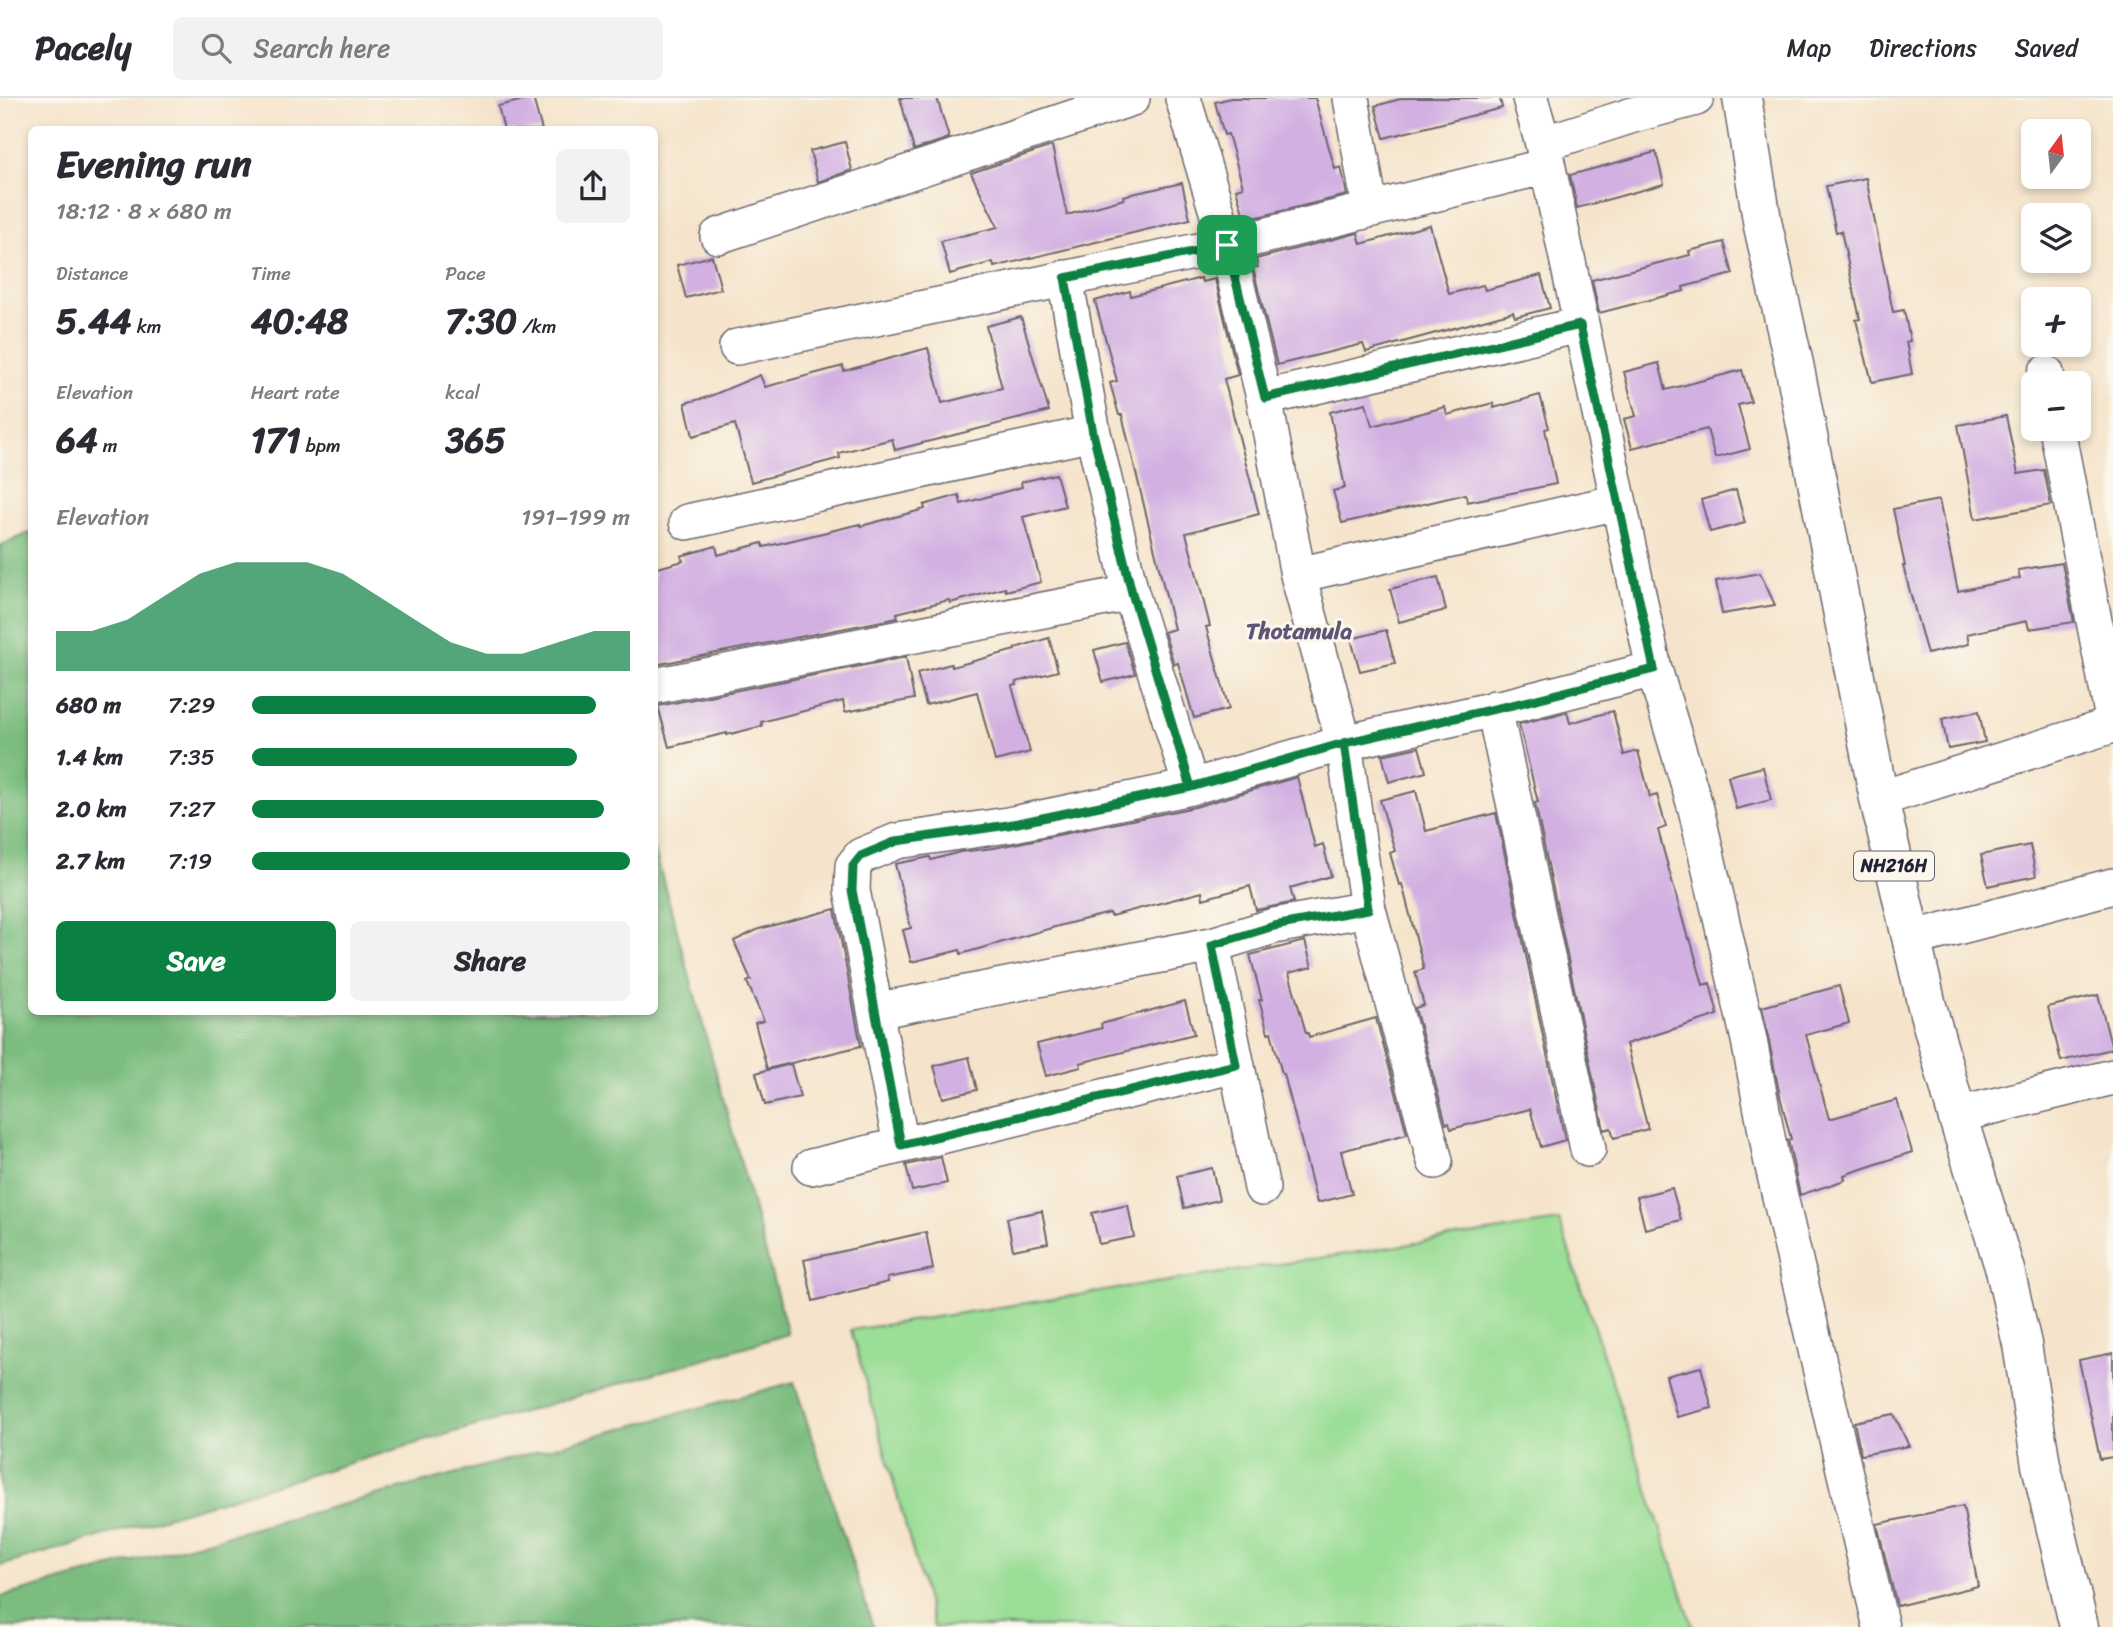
<!DOCTYPE html>
<meta charset="utf-8">
<style>
body{margin:0;font-family:Sriracha,sans-serif;background:#f2f2f3;color:#2b2b33;height:100vh;display:flex;flex-direction:column;font-size:26px;white-space:nowrap}
*{box-sizing:border-box;margin:0}
p{font-size:23px;color:#7c7c81}
.icon{flex:none;width:38px;height:38px;fill:none;stroke:currentColor;stroke-width:2;stroke-linecap:round;stroke-linejoin:round}
.map{position:relative;flex:1;overflow:hidden}
.drawer{position:absolute;left:28px;top:28px;width:630px;height:889px;display:flex;flex-direction:column;background:#fff;border-radius:10px;box-shadow:0 4px 10px #0003}
.drawer>*{flex:none}
.needle{width:46px;rotate:15deg}
.buttons{position:absolute;left:2021px;top:21px;display:grid;gap:14px}
.buttons a{display:grid;place-items:center;width:70px;height:70px;border-radius:10px;background:#fff;box-shadow:0 4px 10px #0003;font-size:35px}
.pin{position:absolute;display:grid;place-items:center;width:60px;height:60px;color:#fff;margin:-30px;border-radius:14px;box-shadow:0 4px 10px #0006}
.round{display:grid;place-items:center;flex:none;width:74px;height:74px;border-radius:10px;background:#f2f2f3}
.overview{display:flex;align-items:center;justify-content:space-between;height:119px;padding:0 28px}
h1{font-size:38px;font-weight:700;line-height:52px}
.stats{display:grid;grid-template-columns:repeat(3,1fr);gap:10px;height:119px;padding:7px 28px}
.stats div{display:grid;align-content:center}
.stats b{font-size:35px;font-weight:700}
.stats small{font-size:19px;font-weight:400}
.stats p{font-size:19px}
.chart{height:196px;padding:14px 28px}
.chart p{display:flex;justify-content:space-between}
.chart svg{width:100%;height:126px;margin-top:7px;fill:#0b8043;opacity:.7}
.primary-button{display:flex;gap:14px;margin-top:auto;padding:14px 28px}
.primary-button a{flex:1;height:80px;border-radius:10px;background:#0b8043;color:#fff;font-size:28px;font-weight:700;line-height:80px;text-align:center}
.primary-button a+a{background:#f2f2f3;color:#2b2b33}
ul{padding:0 28px;list-style:none;font-size:23px}
li{display:grid;grid-template-columns:112px 84px 1fr;align-items:center;height:52px}
li i{height:18px;border-radius:9px;background:#0b8043}
header{display:flex;align-items:center;gap:42px;box-sizing:border-box;height:98px;padding:0 35px;background:#fff;border-bottom:2px solid #e1e1e2}
header strong{font-size:33px}
nav{display:flex;gap:38px;margin-inline-start:auto;font-size:24px}
.search{width:490px;height:63px;background:#f2f2f3;display:flex;align-items:center;gap:18px;box-sizing:border-box;padding:0 24px;border-radius:10px;color:#7c7c81;font-size:26px}
.map>svg:first-child{display:block}
</style>
<header>
<strong>Pacely</strong>
<div class="search"><svg class="icon" aria-label="search" viewBox="0 0 24 24"><circle cx="10" cy="10" r="6"/><path d="M15 15l6 6"/></svg>Search here</div>
<nav><a>Map</a><a>Directions</a><a>Saved</a></nav>
</header>
<div class="map">
<svg width="2113" height="1529" viewBox="0 0 2113 1529">
<rect width="100%" height="100%" fill="#fbf7ec"/>
<filter id="ink" filterUnits="userSpaceOnUse"><feTurbulence type="fractalNoise" baseFrequency=".0143" numOctaves="2"/><feDisplacementMap in="SourceGraphic" scale="14" xChannelSelector="R" yChannelSelector="G"/><feConvolveMatrix kernelMatrix="1 2 1 2 8 2 1 2 1" color-interpolation-filters="sRGB"/></filter>
<filter id="wash" filterUnits="userSpaceOnUse"><feTurbulence type="fractalNoise" baseFrequency=".00686" numOctaves="4" result="noise"/><feDisplacementMap in="SourceGraphic" scale="28" xChannelSelector="R" yChannelSelector="G"/><feGaussianBlur stdDeviation="1.57" result="paint"/><feColorMatrix in="noise" values="0 0 0 0 0 0 0 0 0 0 0 0 0 0 0 0 0 1.4 0 .05"/><feComposite in="paint" operator="in"/></filter>
<g filter="url(#wash)">
<rect width="100%" height="100%" fill="#f5e4cb"/>
<!-- green -->
<path fill="#9bde96" stroke="#5e8068" stroke-width="2" d="M 1559,1123 L 1693,1529 L 934,1529 L 851,1232 Z"/>
<!-- forest -->
<path fill="#7cbd7f" stroke="#4f705d" stroke-width="2" d="M 31,434 L 32,914 L 654,914 L 655,753 L 788,1236 L 0,1468 L 0,448 Z
M 794,1284 L 873,1529 L 0,1529 L 0,1499 Z"/>
<g id="blocks">
<!-- building -->
<path fill="#d2b0e2" d="M 533,0 L 542,32 L 504,32 L 498,8 Z
M 900,0 L 937,0 L 949,40 L 914,52 Z
M 1231,0 L 1315,0 L 1335,71 L 1341,69 L 1347,97 L 1245,122 L 1236,91 L 1243,89 L 1228,36 L 1224,37 L 1215,4 Z
M 1404,0 L 1500,0 L 1502,10 L 1384,40 L 1375,8 Z
M 845,44 L 852,72 L 818,84 L 810,53 Z
M 1052,48 L 1067,117 L 1124,101 L 1123,98 L 1182,85 L 1190,121 L 994,169 L 993,164 L 950,176 L 941,143 L 998,129 L 971,75 Z
M 1656,54 L 1664,86 L 1577,110 L 1570,77 Z
M 1866,80 L 1893,214 L 1904,212 L 1910,243 L 1906,244 L 1912,276 L 1872,284 L 1856,222 L 1860,221 L 1841,133 L 1836,134 L 1826,88 Z
M 1430,127 L 1449,196 L 1483,187 L 1485,192 L 1541,177 L 1550,210 L 1515,219 L 1513,214 L 1366,254 L 1363,246 L 1277,267 L 1253,170 L 1258,169 L 1256,161 L 1358,135 L 1361,146 Z
M 1724,144 L 1733,176 L 1683,189 L 1684,193 L 1599,215 L 1592,182 L 1690,157 L 1689,153 Z
M 712,158 L 721,191 L 686,200 L 677,167 Z
M 1201,180 L 1202,184 L 1215,181 L 1238,277 L 1224,281 L 1259,416 L 1186,435 L 1210,528 L 1206,529 L 1229,611 L 1194,620 L 1178,565 L 1174,566 L 1164,534 L 1174,531 L 1122,317 L 1119,317 L 1110,285 L 1117,283 L 1095,203 L 1130,193 L 1131,198 Z
M 1021,219 L 1049,313 L 895,352 L 892,341 L 839,355 L 840,360 L 751,384 L 735,326 L 693,338 L 685,305 L 708,299 L 760,277 L 765,289 L 843,268 L 844,273 L 928,250 L 942,305 L 1002,290 L 986,228 Z
M 1659,265 L 1666,292 L 1742,272 L 1751,304 L 1738,307 L 1750,351 L 1715,360 L 1707,331 L 1632,350 L 1624,321 L 1636,318 L 1624,274 Z
M 1540,297 L 1549,330 L 1545,331 L 1556,386 L 1467,404 L 1466,396 L 1342,425 L 1333,393 L 1345,390 L 1330,314 L 1366,305 L 1372,328 L 1445,309 L 1447,317 L 1493,305 L 1494,310 Z
M 2006,318 L 2018,376 L 2044,372 L 2051,407 L 1975,421 L 1958,327 Z
M 1056,376 L 1065,408 L 1023,419 L 1041,484 L 1006,493 L 1005,490 L 950,505 L 949,502 L 897,515 L 898,520 L 654,567 L 654,471 L 683,463 L 681,458 L 716,448 L 718,457 L 762,445 L 764,449 L 860,426 L 861,428 L 925,411 L 924,407 L 959,397 L 961,406 L 1022,389 L 1021,384 Z
M 1736,392 L 1745,425 L 1710,434 L 1701,402 Z
M 1939,402 L 1958,493 L 2020,480 L 2018,472 L 2062,465 L 2074,524 L 2029,531 L 2027,523 L 1967,536 L 1969,546 L 1927,556 L 1903,468 L 1905,468 L 1893,411 Z
M 1760,475 L 1775,507 L 1722,516 L 1716,483 Z
M 1438,479 L 1446,512 L 1399,524 L 1390,491 Z
M 1386,532 L 1395,565 L 1360,573 L 1351,541 Z
M 1049,540 L 1058,573 L 1016,584 L 1017,587 L 1012,588 L 1030,654 L 995,663 L 977,594 L 926,607 L 917,575 L 951,566 L 952,569 L 1015,552 L 1015,550 Z
M 1125,544 L 1135,576 L 1103,584 L 1094,552 Z
M 906,559 L 914,601 L 845,614 L 843,603 L 761,624 L 762,628 L 727,637 L 727,635 L 669,649 L 658,608 Z
M 1613,613 L 1624,657 L 1638,653 L 1650,699 L 1657,697 L 1666,729 L 1658,732 L 1688,841 L 1690,840 L 1703,887 L 1710,885 L 1718,917 L 1626,946 L 1648,1031 L 1614,1040 L 1611,1030 L 1604,1032 L 1535,705 L 1538,704 L 1519,626 L 1567,614 L 1570,625 Z
M 1979,613 L 1985,644 L 1948,651 L 1942,621 Z
M 1419,649 L 1426,674 L 1389,684 L 1382,657 Z
M 1763,669 L 1771,702 L 1736,711 L 1728,678 Z
M 1297,679 L 1315,749 L 1323,746 L 1331,778 L 1290,790 L 1294,804 L 1256,812 L 1250,788 L 1203,801 L 1202,794 L 1111,818 L 1110,815 L 1062,827 L 961,856 L 960,852 L 911,864 L 903,832 L 911,830 L 895,766 L 930,759 L 931,762 L 960,754 L 994,750 L 1195,709 Z
M 1416,693 L 1426,733 L 1496,715 L 1565,1042 L 1541,1049 L 1530,1011 L 1451,1031 L 1449,1025 L 1446,1026 L 1415,910 L 1424,907 L 1415,874 L 1424,871 L 1402,786 L 1399,787 L 1390,755 L 1395,753 L 1380,702 Z
M 2030,747 L 2036,778 L 1988,788 L 1981,757 Z
M 835,811 L 861,948 L 767,971 L 755,925 L 764,923 L 747,884 L 751,882 L 734,843 L 759,831 Z
M 1305,843 L 1312,869 L 1289,875 L 1306,935 L 1308,935 L 1309,939 L 1376,920 L 1407,1036 L 1341,1053 L 1352,1096 L 1317,1105 L 1284,976 L 1282,976 L 1271,934 L 1268,935 L 1259,902 L 1262,902 L 1250,857 Z
M 1839,888 L 1849,925 L 1806,937 L 1829,1021 L 1897,1002 L 1912,1054 L 1844,1077 L 1845,1082 L 1800,1097 L 1788,1042 L 1791,1041 L 1780,998 L 1762,909 Z
M 2098,897 L 2112,951 L 2061,963 L 2048,909 Z
M 1185,903 L 1194,936 L 1080,965 L 1081,969 L 1046,978 L 1037,946 L 1102,930 L 1101,926 Z
M 969,959 L 977,992 L 943,1000 L 934,968 Z
M 791,966 L 800,999 L 765,1007 L 756,975 Z
M 941,1059 L 947,1085 L 912,1093 L 906,1067 Z
M 1212,1070 L 1219,1102 L 1184,1110 L 1177,1078 Z
M 1672,1090 L 1681,1122 L 1645,1131 L 1637,1099 Z
M 1128,1107 L 1134,1139 L 1099,1146 L 1092,1115 Z
M 1042,1113 L 1048,1145 L 1013,1152 L 1007,1120 Z
M 926,1134 L 933,1171 L 887,1180 L 888,1184 L 813,1203 L 804,1162 Z
M 2113,1255 L 2113,1359 L 2100,1361 L 2079,1262 Z
M 1701,1269 L 1712,1310 L 1677,1319 L 1666,1278 Z
M 1894,1316 L 1909,1348 L 1861,1357 L 1854,1324 Z
M 1963,1408 L 1978,1488 L 1897,1508 L 1877,1426 Z"/>
</g>
</g>
<g filter="url(#ink)">
<use href="#blocks" fill-opacity="0" stroke="#6c666d" stroke-width="2"/>
<g fill="none" stroke-linecap="round" stroke-linejoin="round">
<!-- minor casing -->
<g stroke="#6c666d" stroke-width="38">
<path id="minor" d="M 1183,0 L 1227,147 L 1264,300 L 1298,477 L 1344,645 L 1368,811 L 1435,1063
M 1351,0 L 1370,111
M 1530,0 L 1543,46 L 1654,571 L 1696,711 L 1749,942 L 1771,1060 L 1881,1529
M 1543,46 L 1633,17 L 1696,0
M 718,138 L 1132,0
M 1065,180 L 1093,335 L 1131,495 L 1191,689
M 737,249 L 1227,147 L 1547,68
M 2046,275 L 2048,285
M 1264,300 L 1580,227
M 2057,331 L 2113,621
M 687,424 L 1093,335
M 1298,477 L 1618,404
M 654,588 L 1131,495
M 1494,610 L 1588,1051
M 1879,701 L 2113,627
M 1911,841 L 2113,788
M 875,913 L 1212,847
M 1957,1017 L 2113,979
M 901,1047 L 852,792 L 853,768 L 861,758 L 897,743 L 1008,727 L 1191,689 L 1344,645 L 1521,605 L 1654,571
M 811,1069 L 1236,967
M 1262,1090 L 1212,847 L 1274,828 L 1368,811"/>
</g>
<!-- highway casing -->
<g stroke="#6c666d" stroke-width="41">
<path id="highway" d="M 1742,0 L 1763,128 L 1794,266 L 1879,701 L 1927,908 L 1957,1017 L 2005,1172 L 2022,1246 L 2041,1367 L 2079,1529"/>
</g>
<!-- minor -->
<use href="#minor" stroke="#fff" stroke-width="35"/>
<!-- highway -->
<use href="#highway" stroke="#fff" stroke-width="38"/>
</g>
</g>
<g fill="none" stroke-linecap="round" stroke-linejoin="round" filter="url(#ink)">
<!-- route casing -->
<g stroke="#fff" stroke-width="14">
<path id="route" d="M 1227,147 L 1065,180 L 1093,335 L 1132,495 L 1191,689 L 1344,645 L 1368,811 L 1274,828 L 1212,847 L 1236,967 L 901,1047 L 852,792 L 853,768 L 861,758 L 897,743 L 1008,727 L 1191,689 L 1344,645 L 1521,605 L 1654,571 L 1580,227 L 1265,300 L 1227,147"/>
</g>
<!-- route -->
<use href="#route" stroke="#0b8043" stroke-width="9"/>
</g>
<g text-anchor="middle" stroke-width="6" stroke-linejoin="round" paint-order="stroke">
<!-- shield labels -->
<rect fill="#fbf7ec" stroke="#636270" stroke-width="2" x="1854" y="753.5" width="80" height="29" rx="5"/>
<g font-size="18" font-weight="bold" fill="#22223b">
<text x="1894" y="774">NH216H</text>
</g>
<!-- quarter labels -->
<g font-size="23" font-weight="bold" fill="#605475" stroke="#fbf7ec">
<text x="1299" y="541">Thotamula</text>
</g>
</g>
</svg>
<div class="buttons">
<a><svg class="needle" viewBox="-14 -14 28 28"><path d="M0-13l5 13h-10z" fill="#e53935"/><path d="M0 13l5-13h-10z" fill="#7c7c81"/></svg></a>
<a><svg class="icon" aria-label="layers" viewBox="0 0 24 24"><path d="M12 4l9 5-9 5-9-5zM3 14l9 5 9-5"/></svg></a>
<a>+</a>
<a>−</a>
</div>
<div class="pin" style="left:1227px;top:147px;background:#1e9e55"><svg class="icon" aria-label="arrive" viewBox="0 0 24 24"><path d="M6 21V4h12l-3 4 3 4H6"/></svg></div>
<section class="drawer">
<div class="overview"><div><h1>Evening run</h1><p>18:12 · 8 × 680 m</p></div><a class="round"><svg class="icon" aria-label="share" viewBox="0 0 24 24"><path d="M12 15V3M7 8l5-5 5 5M5 13v7h14v-7"/></svg></a></div>
<div class="stats">
<div><p>Distance</p><b>5.44<small> km</small></b></div>
<div><p>Time</p><b>40:48</b></div>
<div><p>Pace</p><b>7:30<small> /km</small></b></div>
</div>
<div class="stats">
<div><p>Elevation</p><b>64<small> m</small></b></div>
<div><p>Heart rate</p><b>171<small> bpm</small></b></div>
<div><p>kcal</p><b>365</b></div>
</div>
<div class="chart"><p><span>Elevation</span>191–199 m</p>
<svg viewBox="0 0 160 44" preserveAspectRatio="none"><path d="M0 44V30L10 30L20 26L30 18L40 10L50 6L60 6L70 6L80 10L90 18L100 26L110 34L120 38L130 38L140 34L150 30L160 30V44z"/></svg>
</div>
<ul>
<li><b>680 m</b>7:29<i style="width:91%"></i></li>
<li><b>1.4 km</b>7:35<i style="width:86%"></i></li>
<li><b>2.0 km</b>7:27<i style="width:93%"></i></li>
<li><b>2.7 km</b>7:19<i style="width:100%"></i></li>
</ul>
<div class="primary-button"><a>Save</a><a>Share</a></div>
</section>
</div>
